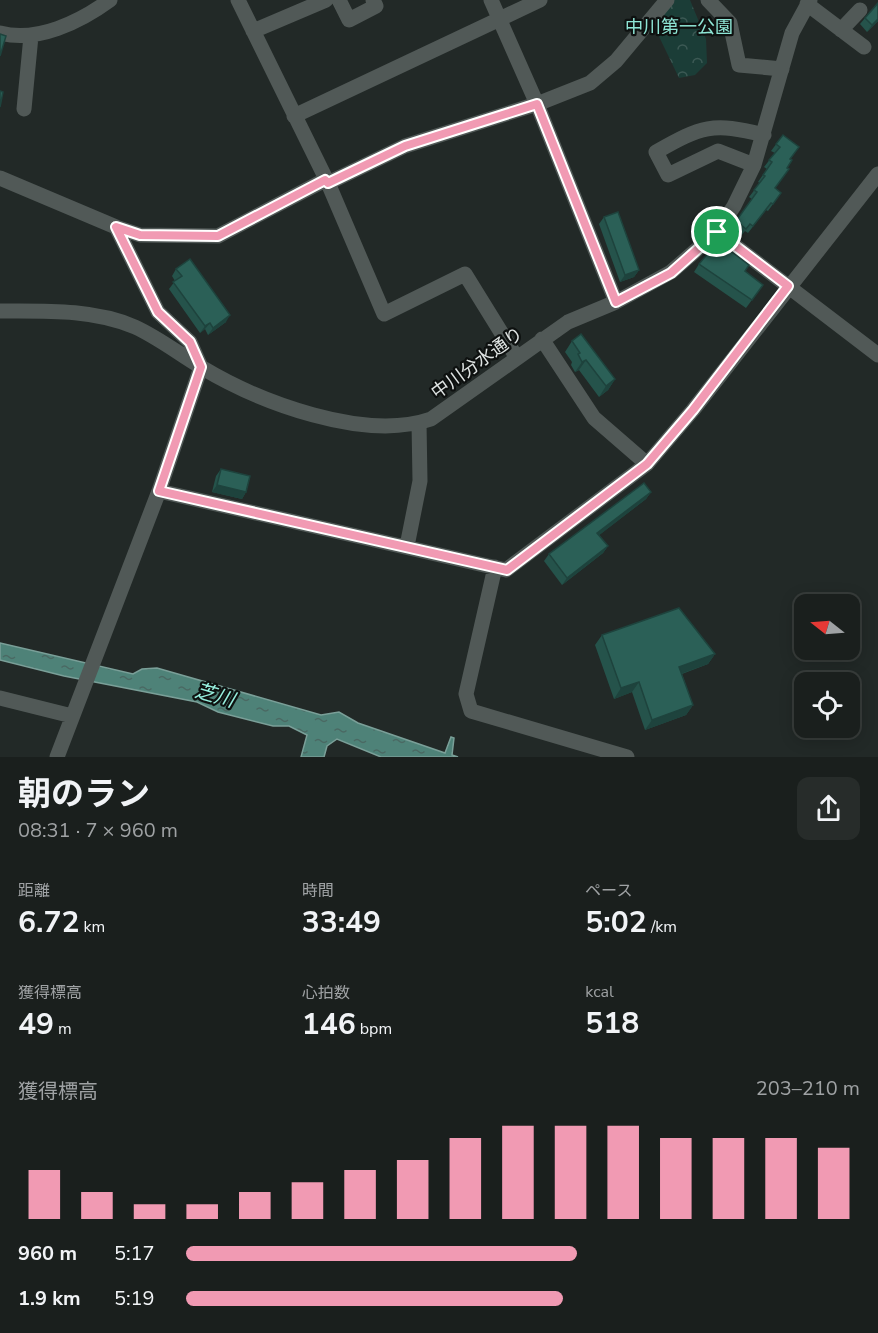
<!DOCTYPE html>
<html lang="ja">
<meta charset="utf-8">
<style>
body{margin:0;font-family:"Nunito Sans","Noto Sans JP",sans-serif;background:#272c2a;color:#f1f3f6;height:100vh;display:flex;flex-direction:column;font-size:22px;white-space:nowrap}
*{box-sizing:border-box;margin:0}
p{font-size:20px;color:#9fa2a4}
.icon{flex:none;width:33px;height:33px;fill:none;stroke:currentColor;stroke-width:2;stroke-linecap:round;stroke-linejoin:round}
.map{position:relative;height:757px;overflow:hidden}
.panel{display:flex;flex-direction:column;background:#1a1f1d;flex:1}
.panel>*{flex:none}
.needle{width:39px;rotate:287deg}
.fabs{position:absolute;left:794px;top:594px;display:grid;gap:12px}
.fabs a{display:grid;place-items:center;width:66px;height:66px;border-radius:12px;background:#1a1f1d;box-shadow:0 3px 15px #0003,0 0 0 2px #383d3b;font-size:30px}
.pin{position:absolute;display:grid;place-items:center;width:51px;height:51px;color:#fff;margin:-26px;border:3px solid #fff;border-radius:50%;box-shadow:0 2px 6px #0007}
.round{display:grid;place-items:center;flex:none;width:63px;height:63px;border-radius:12px;background:#272c2a}
.overview{display:flex;align-items:center;justify-content:space-between;height:102px;padding:0 18px}
h1{font-size:33px;font-weight:700;line-height:45px}
.metrics{display:grid;grid-template-columns:repeat(3,1fr);gap:9px;height:102px;padding:6px 18px}
.metrics div{display:grid;align-content:center}
.metrics b{font-size:30px;font-weight:700}
.metrics small{font-size:16px;font-weight:400}
.metrics p{font-size:16px}
.chart{height:168px;padding:12px 18px}
.chart p{display:flex;justify-content:space-between}
.chart svg{width:100%;height:108px;margin-top:6px;stroke:#f19ab3;stroke-width:6}
ul{padding:0 18px;list-style:none;font-size:20px}
li{display:grid;grid-template-columns:96px 72px 1fr;align-items:center;height:45px}
li i{height:15px;border-radius:8px;background:#f19ab3}
.map>svg:first-child{display:block}
</style>
<div class="map">
<svg width="878" height="757" viewBox="0 0 878 757">
<defs>
<pattern id="forest-crowns" width="20" height="18" patternUnits="userSpaceOnUse" patternTransform="scale(1.5)"><rect width="20" height="18" fill="#1b3d37"/><path d="M2 6a3 3 0 1 1 6 0M12 15a3 3 0 1 1 6 0" fill="none" stroke="#3c5954"/></pattern>
<pattern id="water-ripples" width="26" height="14" patternUnits="userSpaceOnUse" patternTransform="scale(1.5)"><rect width="26" height="14" fill="#4e8278"/><path d="M2 4q2-2 4 0t4 0M15 11q2-2 4 0t4 0" fill="none" stroke="#4a6963"/></pattern>
</defs>
<rect width="100%" height="100%" fill="#222927"/>
<!-- forest -->
<path fill="url(#forest-crowns)" d="M 673,0 L 690,0 L 706,39 L 707,63 L 695,75 L 679,78 L 653,24 Z"/>
<!-- water -->
<path fill="url(#water-ripples)" stroke="#7a9f98" stroke-width="1.5" d="M 0,643 L 133,674 L 142,669 L 157,668 L 321,715 L 339,712 L 358,723 L 445,753 L 451,737 L 454,738 L 452,755 L 458,757 L 381,757 L 337,739 L 327,746 L 324,757 L 301,757 L 307,735 L 289,726 L 273,726 L 218,712 L 197,702 L 64,676 L 0,660 Z"/>
<g fill="none" stroke-linecap="round" stroke-linejoin="round">
<!-- minor -->
<path stroke="#515957" stroke-width="15" d="M 238,0 L 328,183 L 384,314 L 465,274 L 517,358
M 339,0 L 349,20 L 376,6 L 373,0
M 491,0 L 537,104 L 616,302
M 708,0 L 730,23 L 739,65 L 782,69
M 807,4 L 864,47
M 841,30 L 860,10
M 253,31 L 326,0
M 0,33 C 37,43 80,22 110,0
M 24,109 L 31,36
M 294,116 L 540,0
M 754,165 L 718,151 L 668,175 L 656,152 C 702,126 712,122 764,135
M 0,178 L 116,227 L 158,312 L 190,342 L 201,367 L 159,491 L 57,757
M 328,183 L 405,146 L 537,104 L 590,83 L 616,61 L 667,0
M 116,227 L 140,235 L 218,236 L 325,180
M 717,232 L 878,355
M 0,311 C 44,311 94,309 135,327 C 159,338 179,354 201,367 C 259,402 364,442 431,419 L 568,322 L 616,302 L 671,272 L 717,232 L 734,206 L 754,165 L 792,33 L 810,0
M 542,339 L 594,418 L 647,464
M 159,491 L 506,570 L 647,464 L 693,410 L 878,174
M 407,546 L 420,481 L 419,423
M 495,567 L 466,694 L 471,711 L 627,757
M 0,698 L 72,716"/>
</g>
<!-- wall -->
<path fill="#25534b" d="M 865,18 L 878,21 L 867,32 L 860,24 Z
M 783,135 L 790,159 L 787,168 L 775,188 L 781,193 L 768,211 L 766,210 L 748,233 L 745,231 L 741,236 L 731,228 L 752,199 L 749,197 L 760,183 L 758,182 L 767,169 L 764,167 L 775,153 L 771,151 Z
M 604,217 L 639,270 L 634,277 L 620,282 L 599,224 Z
M 699,264 L 745,271 L 763,285 L 746,308 L 694,272 Z
M 176,269 L 226,322 L 208,335 L 205,329 L 200,333 L 169,289 L 175,281 L 172,276 Z
M 572,341 L 615,379 L 608,390 L 599,397 L 579,370 L 575,372 L 571,365 L 572,362 L 565,352 Z
M 221,469 L 246,492 L 242,499 L 212,492 L 216,476 Z
M 651,492 L 646,499 L 599,535 L 608,546 L 603,553 L 562,585 L 544,561 L 549,554 Z
M 602,635 L 715,654 L 708,664 L 682,674 L 693,705 L 686,715 L 645,730 L 632,692 L 614,699 L 595,645 Z"/>
<!-- shaded-wall -->
<path fill="#1e433d" d="M 878,19 L 878,21 L 867,32 L 872,25 Z
M 639,270 L 634,277 L 620,282 L 625,275 Z
M 230,315 L 226,322 L 208,335 L 213,328 Z
M 210,323 L 205,329 L 200,333 L 205,326 Z
M 586,360 L 579,370 L 575,372 L 582,362 Z
M 615,379 L 608,390 L 599,397 L 606,386 Z
M 217,485 L 246,492 L 242,499 L 212,492 Z
M 651,492 L 646,499 L 593,540 L 597,533 Z
M 608,546 L 603,553 L 562,585 L 567,578 Z
M 715,654 L 708,664 L 672,677 L 679,667 Z
M 639,682 L 632,692 L 614,699 L 621,688 Z
M 693,705 L 686,715 L 645,730 L 652,720 Z"/>
<!-- building -->
<path fill="#2b6057" stroke="#1e433d" stroke-width="1.5" d="M 878,3 L 878,19 L 872,25 L 865,18 Z
M 0,34 L 6,36 L 0,56 Z
M 0,91 L 3,92 L 0,107 Z
M 783,135 L 799,147 L 790,159 L 792,160 L 787,168 L 789,169 L 775,188 L 781,193 L 773,204 L 771,203 L 753,226 L 750,224 L 746,229 L 736,221 L 757,192 L 754,190 L 765,176 L 763,175 L 772,162 L 769,160 L 780,147 L 776,144 Z
M 618,212 L 639,270 L 625,275 L 604,217 Z
M 720,243 L 749,265 L 745,271 L 763,285 L 752,300 L 699,264 L 715,245 L 717,246 Z
M 190,259 L 230,315 L 213,328 L 210,323 L 205,326 L 173,282 L 182,276 L 176,269 Z
M 581,334 L 615,379 L 606,386 L 586,360 L 582,362 L 578,354 L 580,353 L 572,341 Z
M 221,469 L 250,476 L 246,492 L 217,485 Z
M 644,483 L 651,492 L 597,533 L 608,546 L 567,578 L 549,554 Z
M 679,608 L 715,654 L 679,667 L 693,705 L 652,720 L 639,682 L 621,688 L 602,635 Z"/>
<g fill="none" stroke-linecap="round" stroke-linejoin="round">
<!-- route casing -->
<g stroke="#fff" stroke-width="12">
<path id="route" d="M 537,104 L 616,302 L 671,273 L 717,232 L 788,286 L 693,410 L 647,464 L 507,570 L 159,491 L 201,367 L 190,342 L 158,312 L 116,227 L 140,235 L 218,236 L 325,180 L 328,183 L 405,146 Z"/>
</g>
<!-- route -->
<use href="#route" stroke="#f19ab3" stroke-width="8"/>
</g>
<g text-anchor="middle" stroke-width="4.5" stroke-linejoin="round" paint-order="stroke">
<!-- park labels -->
<g font-size="18" fill="#8ee5d5" stroke="#0e1110">
<text x="679" y="33">中川第一公園</text>
</g>
<!-- street labels -->
<g font-size="18" fill="#dfe4e3" stroke="#0e1110">
<text transform="translate(477 363) rotate(-36)" y="6">中川分水通り</text>
</g>
<!-- water labels -->
<g font-size="20" font-style="italic" fill="#97efde" stroke="#0e1110">
<text transform="translate(215 695) rotate(16)" y="7">芝川</text>
</g>
</g>
</svg>
<div class="fabs">
<a><svg class="needle" viewBox="-14 -14 28 28"><path d="M0-13l5 13h-10z" fill="#e53935"/><path d="M0 13l5-13h-10z" fill="#9fa2a4"/></svg></a>
<a><svg class="icon" aria-label="locate" viewBox="0 0 24 24"><circle cx="12" cy="12" r="6"/><path d="M12 2v4M12 18v4M2 12h4M18 12h4"/></svg></a>
</div>
<div class="pin" style="left:717px;top:232px;background:#1e9e55"><svg class="icon" aria-label="arrive" viewBox="0 0 24 24"><path d="M6 21V4h12l-3 4 3 4H6"/></svg></div>
</div>
<section class="panel">
<div class="overview"><div><h1>朝のラン</h1><p>08:31 · 7 × 960 m</p></div><a class="round"><svg class="icon" aria-label="share" viewBox="0 0 24 24"><path d="M12 15V3M7 8l5-5 5 5M5 13v7h14v-7"/></svg></a></div>
<div class="metrics">
<div><p>距離</p><b>6.72<small> km</small></b></div>
<div><p>時間</p><b>33:49</b></div>
<div><p>ペース</p><b>5:02<small> /km</small></b></div>
</div>
<div class="metrics">
<div><p>獲得標高</p><b>49<small> m</small></b></div>
<div><p>心拍数</p><b>146<small> bpm</small></b></div>
<div><p>kcal</p><b>518</b></div>
</div>
<div class="chart"><p><span>獲得標高</span>203–210 m</p>
<svg viewBox="0 0 160 44" preserveAspectRatio="none"><path d="M5 44V24M15 44V33M25 44V38M35 44V38M45 44V33M55 44V29M65 44V24M75 44V20M85 44V11M95 44V6M105 44V6M115 44V6M125 44V11M135 44V11M145 44V11M155 44V15"/></svg>
</div>
<ul>
<li><b>960 m</b>5:17<i style="width:58%"></i></li>
<li><b>1.9 km</b>5:19<i style="width:56%"></i></li>
</ul>
</section>
